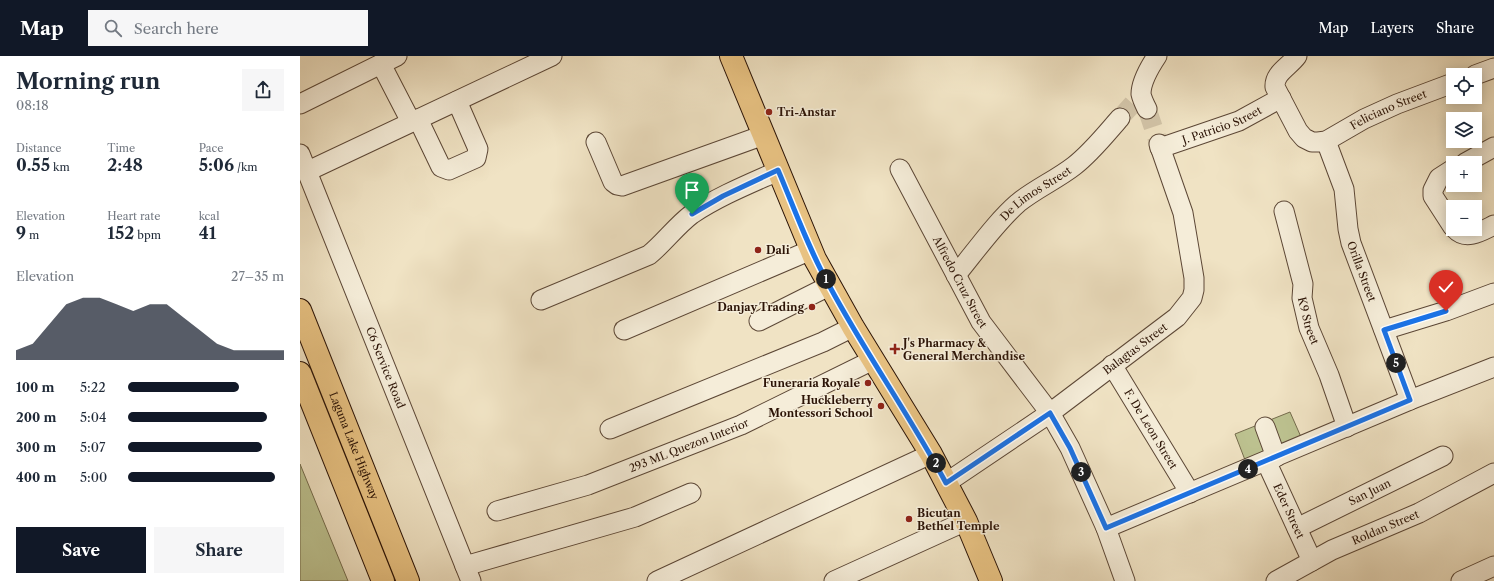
<!DOCTYPE html>
<meta charset="utf-8">
<style>
body{margin:0;font-family:"Libre Caslon Text",serif;background:#f6f6f7;color:#1f2937;height:100vh;display:flex;flex-direction:column;font-size:15px;white-space:nowrap}
*{box-sizing:border-box;margin:0}
p{font-size:13px;color:#747a83}
.icon{flex:none;width:22px;height:22px;fill:none;stroke:currentColor;stroke-width:2;stroke-linecap:round;stroke-linejoin:round}
.map{position:relative;flex:1;overflow:hidden}
.details{display:flex;flex-direction:column;background:#fff;width:300px}
.details>*{flex:none}
.buttons{position:absolute;left:1146px;top:12px;display:grid;gap:8px}
.buttons a{display:grid;place-items:center;width:36px;height:36px;border-radius:0px;background:#fff;box-shadow:0 2px 10px #0003;font-size:20px}
.pin{position:absolute;display:grid;place-items:center;width:34px;height:34px;color:#fff;margin:-41px -17px;border-radius:50% 50% 50% 0;rotate:-45deg;box-shadow:0 0 4px #0007}
.pin .icon{rotate:45deg}
.km{position:absolute;width:20px;height:20px;margin:-10px;border-radius:50%;background:#222;color:#fff;font-size:11px;line-height:20px;text-align:center}
.round{display:grid;place-items:center;flex:none;width:42px;height:42px;border-radius:0px;background:#f6f6f7}
.summary{display:flex;align-items:center;justify-content:space-between;height:68px;padding:0 16px}
h1{font-size:22px;font-weight:800;line-height:30px}
.stats{display:grid;grid-template-columns:repeat(3,1fr);gap:6px;height:68px;padding:4px 16px}
.stats div{display:grid;align-content:center}
.stats b{font-size:17px;font-weight:800}
.stats small{font-size:11px;font-weight:400}
.stats p{font-size:11px}
.chart{height:112px;padding:8px 16px}
.chart p{display:flex;justify-content:space-between}
.chart svg{width:100%;height:72px;margin-top:4px;fill:#111827;opacity:.7}
.button{display:flex;gap:8px;margin-top:auto;padding:8px 16px}
.button a{flex:1;height:46px;border-radius:0px;background:#111827;color:#fff;font-size:16px;font-weight:800;line-height:46px;text-align:center}
.button a+a{background:#f6f6f7;color:#1f2937}
ul{padding:0 16px;list-style:none;font-size:13px}
li{display:grid;grid-template-columns:64px 48px 1fr;align-items:center;height:30px}
li i{height:10px;border-radius:5px;background:#111827}
header{display:flex;align-items:center;gap:24px;box-sizing:border-box;height:56px;padding:0 20px;background:#111827;color:#fff}
header strong{font-size:19px}
nav{display:flex;gap:22px;margin-inline-start:auto;font-size:14px}
.search{width:280px;height:36px;background:#f6f6f7;display:flex;align-items:center;gap:10px;box-sizing:border-box;padding:0 14px;border-radius:0px;color:#747a83;font-size:15px}
main{display:flex;flex:1;min-height:0}
.map>svg:first-child{display:block}
</style>
<header>
<strong>Map</strong>
<div class="search"><svg class="icon" aria-label="search" viewBox="0 0 24 24"><circle cx="10" cy="10" r="6"/><path d="M15 15l6 6"/></svg>Search here</div>
<nav><a>Map</a><a>Layers</a><a>Share</a></nav>
</header>
<main>
<section class="details">
<div class="summary"><div><h1>Morning run</h1><p>08:18</p></div><a class="round"><svg class="icon" aria-label="share" viewBox="0 0 24 24"><path d="M12 15V3M7 8l5-5 5 5M5 13v7h14v-7"/></svg></a></div>
<div class="stats">
<div><p>Distance</p><b>0.55<small> km</small></b></div>
<div><p>Time</p><b>2:48</b></div>
<div><p>Pace</p><b>5:06<small> /km</small></b></div>
</div>
<div class="stats">
<div><p>Elevation</p><b>9<small> m</small></b></div>
<div><p>Heart rate</p><b>152<small> bpm</small></b></div>
<div><p>kcal</p><b>41</b></div>
</div>
<div class="chart"><p><span>Elevation</span>27–35 m</p>
<svg viewBox="0 0 160 44" preserveAspectRatio="none"><path d="M0 44V38L10 34L20 22L30 10L40 6L50 6L60 10L70 14L80 10L90 10L100 18L110 26L120 34L130 38L140 38L150 38L160 38V44z"/></svg>
</div>
<ul>
<li><b>100 m</b>5:22<i style="width:71%"></i></li>
<li><b>200 m</b>5:04<i style="width:89%"></i></li>
<li><b>300 m</b>5:07<i style="width:86%"></i></li>
<li><b>400 m</b>5:00<i style="width:94%"></i></li>
</ul>
<div class="button"><a>Save</a><a>Share</a></div>
</section>
<div class="map">
<svg width="1194" height="525" viewBox="0 0 1194 525">
<rect width="100%" height="100%" fill="#f0e3c4"/>
<filter id="stains"><feTurbulence type="fractalNoise" baseFrequency=".005" numOctaves="4"/><feColorMatrix values="0 0 0 0 .2 0 0 0 0 .09 0 0 0 0 .02 0 0 0 .5 -.17"/></filter>
<radialGradient id="worn" r=".72"><stop offset=".6" stop-color="#630" stop-opacity="0"/><stop offset="1" stop-color="#630" stop-opacity=".3"/></radialGradient>
<!-- green -->
<path fill="#bdc391" stroke="#746b4c" d="M 990,356 L 1001,381 L 945,404 L 935,378 Z
M 0,408 L 48,525 L 0,525 Z"/>
<g fill="none" stroke-linecap="round" stroke-linejoin="round">
<!-- minor-tunnel -->
<path stroke="#d2c4a8" stroke-width="19" stroke-dasharray="19 10" stroke-linecap="butt" d="M 847,53 L 859,88
M 820,62 L 839,41"/>
<!-- minor casing -->
<g stroke="#5c4736" stroke-width="21">
<g id="minor">
<path id="s1" d="M 997,0 C 989,11 974,17 975,31 L 998,75 L 1004,82 L 1012,86 L 1018,86 L 1026,85 L 1064,63 L 1097,48 L 1153,27"/>
<path d="M 81,8 L 111,66"/>
<path d="M 1175,19 L 1194,12"/>
<path d="M 0,48 L 97,0"/>
<path d="M 847,53 C 845,49 842,43 841,38 C 841,26 851,9 857,0"/>
<path d="M 118,63 L 141,111 L 149,114 L 176,102 L 178,93 L 157,45"/>
<path id="s2" d="M 1026,85 L 1044,133 L 1048,173 L 1051,187 L 1110,344"/>
<path d="M 296,86 L 313,126 L 317,129 L 322,130 L 464,79"/>
<path id="s3" d="M 860,92 L 939,65 L 981,42"/>
<path id="s4" d="M 0,98 L 171,525"/>
<path d="M 1165,107 L 1194,91"/>
<path id="s5" d="M 600,113 L 681,266 L 750,357 L 770,392 L 806,472 L 825,525"/>
<path d="M 1153,113 L 1139,122 L 1133,134 L 1133,140 L 1153,171"/>
<path d="M 8,115 L 252,0"/>
<path id="s6" d="M 984,155 L 1003,228 L 1002,242 L 1009,272 L 1029,319 L 1047,371"/>
<path d="M 1155,173 C 1166,185 1182,175 1194,169"/>
<path id="s7" d="M 656,219 C 675,196 696,166 718,147 C 735,133 756,124 774,110 C 791,97 806,78 820,62"/>
<path d="M 241,244 L 349,199 C 364,187 376,170 392,158 C 419,140 449,128 478,115"/>
<path d="M 459,265 L 529,230"/>
<path d="M 324,274 L 511,194"/>
<path d="M 1084,274 L 1146,255 L 1194,237"/>
<path id="s8" d="M 812,309 L 890,437"/>
<path d="M 965,371 L 976,401"/>
<path d="M 310,373 L 523,286 L 553,271"/>
<path id="s9" d="M 966,405 L 1012,505"/>
<path id="s10" d="M 646,427 L 750,357 L 877,261 L 892,242 L 894,234 L 894,222 L 883,157 L 859,88"/>
<path id="s11" d="M 197,455 L 288,429 L 441,369 L 573,304"/>
<path d="M 806,472 L 1110,344 L 1194,311"/>
<path id="s12" d="M 997,472 L 1143,400"/>
<path d="M 165,510 L 335,461 L 391,437"/>
<path d="M 357,525 L 631,398"/>
<path d="M 534,525 L 666,465"/>
<path id="s13" d="M 976,525 L 1032,494 L 1119,457 L 1194,417"/>
<path d="M 1161,525 L 1194,510"/>
</g>
</g>
<!-- major casing -->
<g stroke="#2b1306" stroke-width="24">
<g id="major">
<path d="M 431,0 L 515,203 L 553,271 L 631,398 L 666,465 L 691,525"/>
<path id="s14" d="M 0,254 L 108,525"/>
<path d="M 0,317 L 83,525"/>
</g>
</g>
<!-- minor -->
<use href="#minor" stroke="#f5edd9" stroke-width="19"/>
<!-- major -->
<use href="#major" stroke="#e8c282" stroke-width="22"/>
</g>
<g fill="none" stroke-linecap="round" stroke-linejoin="round">
<!-- route casing -->
<g stroke="#fff" stroke-width="8">
<path id="route" d="M 392,158 L 423,140 L 478,114 C 495,154 509,194 530,231 C 566,298 610,360 646,427 L 750,357 L 770,392 L 806,472 L 1110,344 L 1084,274 L 1146,255"/>
</g>
<!-- route -->
<use href="#route" stroke="#1a73e8" stroke-width="5"/>
</g>
<!-- markers -->
<g fill="#8f2418" stroke="#f5edd9" stroke-width="1.5">
<circle cx="469" cy="56" r="4"/>
<circle cx="458" cy="194" r="4"/>
<circle cx="512" cy="251" r="4"/>
<path d="M593 287h4v4h4v4h-4v4h-4v-4h-4v-4h4z"/>
<circle cx="568" cy="327" r="4"/>
<circle cx="581" cy="350" r="4"/>
<circle cx="609" cy="463" r="4"/>
</g>
<g text-anchor="middle" stroke-width="3" stroke-linejoin="round" paint-order="stroke">
<!-- street labels -->
<g font-size="11" fill="#2b1306" stroke="#f5edd9">
<text dy="4" stroke="none"><textPath href="#s1" startOffset="191">Feliciano Street</textPath></text>
<text dy="4" stroke="none"><textPath href="#s3" startOffset="66">J. Patricio Street</textPath></text>
<text dy="4" stroke="none"><textPath href="#s7" startOffset="115">De Limos Street</textPath></text>
<text dy="4" stroke="none"><textPath href="#s2" startOffset="136">Orilla Street</textPath></text>
<text dy="4" stroke="none"><textPath href="#s5" startOffset="128">Alfredo Cruz Street</textPath></text>
<text dy="4" stroke="none"><textPath href="#s6" startOffset="113">K9 Street</textPath></text>
<text dy="4" stroke="none"><textPath href="#s10" startOffset="232">Balagtas Street</textPath></text>
<text dy="4" stroke="none"><textPath href="#s4" startOffset="230">C6 Service Road</textPath></text>
<text dy="4" stroke="none"><textPath href="#s8" startOffset="75">F. De Leon Street</textPath></text>
<text dy="4" stroke="none"><textPath href="#s11" startOffset="203">293 ML Quezon Interior</textPath></text>
<text dy="4" stroke="none"><textPath href="#s14" startOffset="146">Laguna Lake Highway</textPath></text>
<text dy="4" stroke="none"><textPath href="#s12" startOffset="81">San Juan</textPath></text>
<text dy="4" stroke="none"><textPath href="#s9" startOffset="55">Eder Street</textPath></text>
<text dy="4" stroke="none"><textPath href="#s13" startOffset="122">Roldan Street</textPath></text>
</g>
<!-- poi labels -->
<g font-size="11" font-weight="bold" fill="#2b1306" stroke="#f5edd9" text-anchor="start">
<text x="477" y="60">Tri-Anstar</text>
<text x="466" y="198">Dali</text>
<text x="504" y="255" text-anchor="end">Danjay Trading</text>
<text x="603" y="291">J's Pharmacy &amp;<tspan x="603" dy="13">General Merchandise</tspan></text>
<text x="560" y="331" text-anchor="end">Funeraria Royale</text>
<text x="573" y="348" text-anchor="end">Huckleberry<tspan x="573" dy="13">Montessori School</tspan></text>
<text x="617" y="461">Bicutan<tspan x="617" dy="13">Bethel Temple</tspan></text>
</g>
</g>
<rect width="100%" height="100%" filter="url(#stains)"/>
<rect width="100%" height="100%" fill="url(#worn)"/>
</svg>
<div class="buttons">
<a><svg class="icon" aria-label="locate" viewBox="0 0 24 24"><circle cx="12" cy="12" r="6"/><path d="M12 2v4M12 18v4M2 12h4M18 12h4"/></svg></a>
<a><svg class="icon" aria-label="layers" viewBox="0 0 24 24"><path d="M12 4l9 5-9 5-9-5zM3 14l9 5 9-5"/></svg></a>
<a>+</a>
<a>−</a>
</div>
<div class="pin" style="left:392px;top:158px;background:#1e9e55"><svg class="icon" aria-label="arrive" viewBox="0 0 24 24"><path d="M6 21V4h12l-3 4 3 4H6"/></svg></div>
<div class="pin" style="left:1146px;top:255px;background:#d93025"><svg class="icon" aria-label="check" viewBox="0 0 24 24"><path d="M5 12l5 5 9-10"/></svg></div>
<b class="km" style="left:526px;top:223px">1</b>
<b class="km" style="left:636px;top:407px">2</b>
<b class="km" style="left:781px;top:416px">3</b>
<b class="km" style="left:948px;top:413px">4</b>
<b class="km" style="left:1096px;top:307px">5</b>
</div>
</main>
